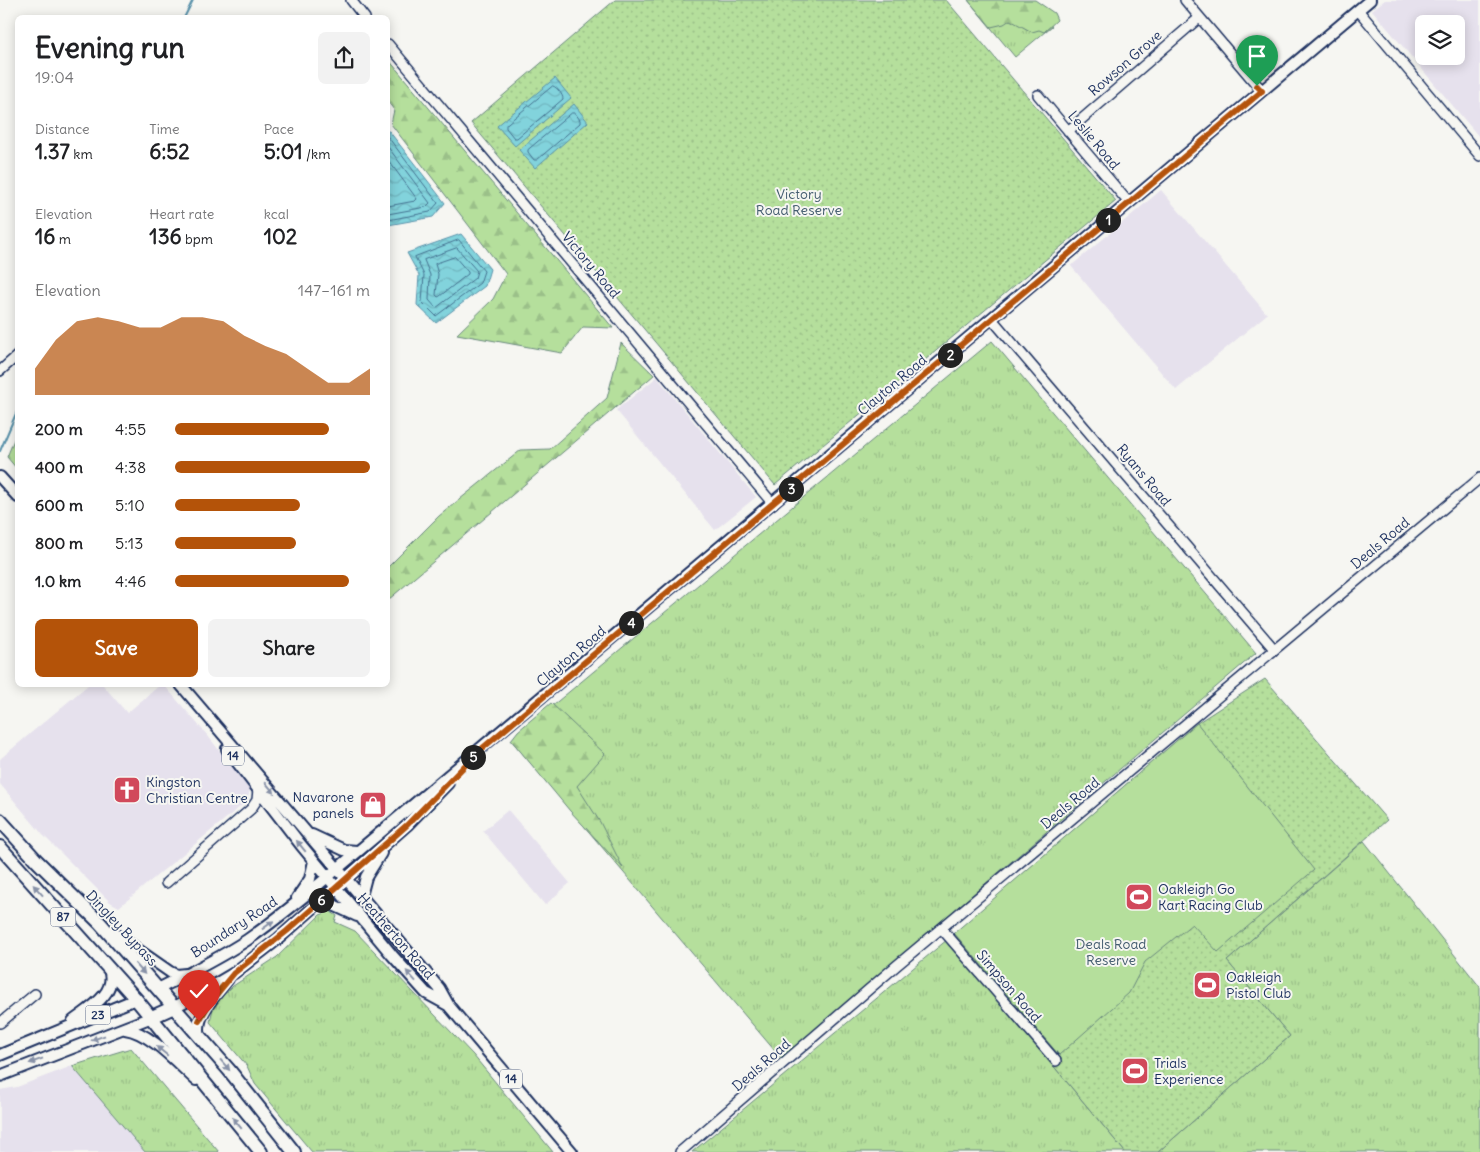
<!DOCTYPE html>
<meta charset="utf-8">
<style>
body{margin:0;font-family:Delius,sans-serif;background:#f2f2f2;color:#202124;height:100vh;display:flex;flex-direction:column;font-size:19px;white-space:nowrap}
*{box-sizing:border-box;margin:0}
p{font-size:16px;color:#757577}
.icon{flex:none;width:28px;height:28px;fill:none;stroke:currentColor;stroke-width:2;stroke-linecap:round;stroke-linejoin:round}
.map{position:relative;flex:1;overflow:hidden}
.drawer{position:absolute;left:15px;top:15px;width:375px;height:672px;display:flex;flex-direction:column;background:#fff;border-radius:8px;box-shadow:0 2px 12px #0003}
.drawer>*{flex:none}
.controls{position:absolute;left:1415px;top:15px;display:grid;gap:10px}
.controls a{display:grid;place-items:center;width:50px;height:50px;border-radius:8px;background:#fff;box-shadow:0 2px 12px #0003;font-size:25px}
.pin{position:absolute;display:grid;place-items:center;width:42px;height:42px;color:#fff;margin:-51px -21px;border-radius:50% 50% 50% 0;rotate:-45deg;box-shadow:0 0 5px #0007}
.pin .icon{rotate:45deg}
.km{position:absolute;width:25px;height:25px;margin:-12px;border-radius:50%;background:#222;color:#fff;font-size:14px;line-height:25px;text-align:center}
.round{display:grid;place-items:center;flex:none;width:52px;height:52px;border-radius:8px;background:#f2f2f2}
.summary{display:flex;align-items:center;justify-content:space-between;height:85px;padding:0 20px}
h1{font-size:28px;font-weight:700;line-height:38px}
.stats{display:grid;grid-template-columns:repeat(3,1fr);gap:8px;height:85px;padding:5px 20px}
.stats div{display:grid;align-content:center}
.stats b{font-size:21px;font-weight:700}
.stats small{font-size:14px;font-weight:400}
.stats p{font-size:14px}
.chart{height:140px;padding:10px 20px}
.chart p{display:flex;justify-content:space-between}
.chart svg{width:100%;height:90px;margin-top:5px;fill:#b45309;opacity:.7}
.primary-button{display:flex;gap:10px;margin-top:auto;padding:10px 20px}
.primary-button a{flex:1;height:58px;border-radius:8px;background:#b45309;color:#fff;font-size:20px;font-weight:700;line-height:58px;text-align:center}
.primary-button a+a{background:#f2f2f2;color:#202124}
ul{padding:0 20px;list-style:none;font-size:16px}
li{display:grid;grid-template-columns:80px 60px 1fr;align-items:center;height:38px}
li i{height:12px;border-radius:6px;background:#b45309}
.map>svg:first-child{display:block}
</style>
<div class="map">
<svg width="1480" height="1152" viewBox="0 0 1480 1152">
<defs>
<pattern id="grass-tufts" width="24" height="20" patternUnits="userSpaceOnUse" patternTransform="scale(1.25)"><rect width="24" height="20" fill="#b5df9c"/><path d="M3 7l-1-3M5 7V3M7 7l1-3M15 17l-1-3M17 17v-4M19 17l1-3" fill="none" stroke="#9bc089"/></pattern>
<pattern id="forest-firs" width="22" height="20" patternUnits="userSpaceOnUse" patternTransform="scale(1.25)"><rect width="22" height="20" fill="#b5df9c"/><path d="M5 1l3.5 6h-7zM16 11l3.5 6h-7z" fill="#9bc089"/></pattern>
<pattern id="park-dots" width="8" height="8" patternUnits="userSpaceOnUse" patternTransform="scale(1.25)"><rect width="8" height="8" fill="#b5df9c"/><path d="M2 2h.1M6 6h.1" fill="none" stroke="#9bc089" stroke-width="1.8" stroke-linecap="round"/></pattern>
<pattern id="water-waves" width="16" height="10" patternUnits="userSpaceOnUse" patternTransform="scale(1.25)"><rect width="16" height="10" fill="#82d3dc"/><path d="M0 5q4-4 8 0t8 0" fill="none" stroke="#70b5bf"/></pattern>
</defs>
<rect width="100%" height="100%" fill="#f6f6f2"/>
<filter id="ink" filterUnits="userSpaceOnUse"><feTurbulence type="fractalNoise" baseFrequency=".02" numOctaves="2"/><feDisplacementMap in="SourceGraphic" scale="10" xChannelSelector="R" yChannelSelector="G"/><feConvolveMatrix kernelMatrix="1 2 1 2 8 2 1 2 1" color-interpolation-filters="sRGB"/></filter>
<g filter="url(#ink)">
<!-- built -->
<path fill="#e6e1ed" fill-rule="evenodd" d="M 1385,0 L 1480,0 L 1480,138 L 1372,10 ZM 1424,24 L 1456,24 L 1456,56 L 1424,56 Z
M 1161,190 L 1267,314 L 1176,390 L 1071,266 Z
M 657,377 L 756,497 L 715,530 L 616,410 Z
M 88,685 L 103,685 L 127,713 L 160,685 L 164,685 L 208,736 L 250,790 L 247,801 L 119,907 L 110,902 L 43,835 L 0,784 L 0,759 Z
M 508,810 L 570,883 L 545,905 L 483,831 Z
M 72,1066 L 145,1152 L 0,1152 L 0,1090 L 17,1087 Z"/>
<!-- grass -->
<path fill="url(#grass-tufts)" stroke="#68877d" d="M 968,0 L 1052,26 L 1015,57 Z
M 992,341 L 1256,653 L 781,1058 L 511,740 Z
M 1364,841 L 1480,987 L 1480,1152 L 1158,1152 L 1290,1036 L 1227,961 Z
M 330,911 L 337,916 L 335,922 L 355,931 L 473,1055 L 553,1152 L 312,1152 L 255,1084 L 247,1066 L 210,1022 L 214,1004 L 233,986 L 277,957 L 320,915 Z
M 948,939 L 1125,1152 L 692,1152 Z
M 131,1048 L 219,1152 L 145,1152 L 72,1066 Z"/>
<!-- forest -->
<path fill="url(#forest-firs)" stroke="#68877d" d="M 968,0 L 1035,0 L 1054,13 L 1057,20 L 1044,32 L 1039,30 L 1032,32 L 1010,20 L 1004,24 L 991,27 Z
M 388,59 L 613,328 L 583,327 L 562,353 L 457,334 L 493,299 L 506,274 L 391,124 L 394,110 L 388,102 Z
M 621,343 L 654,375 L 388,600 L 388,567 L 439,516 L 521,450 L 550,449 L 607,398 Z
M 17,432 L 17,469 L 7,457 Z
M 551,703 L 605,754 L 577,786 L 600,822 L 623,868 L 570,811 L 511,740 L 518,731 Z"/>
<!-- park -->
<path fill="url(#park-dots)" stroke="#68877d" d="M 615,0 L 946,0 L 1116,201 L 775,485 L 471,123 Z
M 1265,679 L 1387,820 L 1227,961 L 1290,1036 L 1158,1152 L 1125,1152 L 948,939 L 1197,723 Z"/>
<!-- pitch -->
<path fill="#b5df9c" stroke="#68877d" d="M 1197,723 L 1314,870 L 1218,952 L 1192,924 L 1145,962 L 1129,993 L 1059,1055 L 954,933 Z"/>
<!-- water -->
<path fill="url(#water-waves)" stroke="#5991aa" d="M 555,78 L 571,98 L 515,146 L 497,126 Z
M 574,104 L 588,122 L 535,168 L 519,150 Z
M 388,131 L 389,131 L 445,203 L 433,217 L 388,225 Z
M 461,234 L 490,269 L 485,286 L 436,323 L 417,305 L 419,275 L 407,253 Z"/>
<g fill="none" stroke-linecap="round" stroke-linejoin="round">
<!-- shore -->
<path stroke="#447190" stroke-width="1" d="M 553,86 C 557,87 563,95 563,99 L 517,138 L 514,138 L 506,128 L 506,125 Z
M 572,113 L 575,113 L 580,120 L 580,123 L 537,160 L 534,160 L 528,152 L 528,150 Z
M 388,137 L 438,203 L 430,212 L 388,220
M 388,147 L 430,203 L 426,207 L 388,214
M 388,160 L 417,199 L 415,201 L 388,206
M 459,240 L 484,271 L 480,283 L 436,316 L 422,302 L 424,275 L 415,257 Z
M 457,248 L 477,271 L 475,278 L 436,308 L 429,300 L 430,275 L 424,260 Z
M 455,257 L 468,272 L 468,274 L 440,296 L 438,297 L 436,295 L 438,274 L 435,264 Z"/>
<!-- stream -->
<path stroke="#5991aa" stroke-width="2" d="M 184,18 L 193,0
M 0,451 L 18,409"/>
<!-- minor casing -->
<g stroke="#1b2f5e" stroke-width="12">
<path id="minor" d="M 351,0 L 365,18
M 1185,0 L 1262,91
M 1358,10 L 1480,156
M 388,44 L 773,504
M 1038,95 L 1129,203
M 1068,131 L 1199,18
M 992,319 L 1274,649
M 0,371 L 18,355
M 166,883 L 251,809 L 257,800 L 258,789
M 942,929 L 1056,1061
M 0,1023 L 35,994
M 680,1152 L 896,966 L 1480,478"/>
</g>
<!-- major casing -->
<g stroke="#1b2f5e" stroke-width="14">
<path id="major" d="M 0,477 L 18,497
M 181,685 L 439,988 L 449,1006 L 572,1152
M 227,749 L 301,845 L 392,955 L 426,993 L 448,1005
M 312,835 L 344,850 L 357,851
M 361,896 L 366,877 L 381,853
M 297,898 L 310,879 L 314,861
M 317,904 L 329,903 L 357,916
M 111,931 L 170,972 L 176,975 L 186,974
M 158,989 C 188,974 218,959 247,940 C 272,923 295,904 318,885 L 1370,0
M 174,1007 L 190,999 L 234,973 L 278,939 L 407,825 L 448,783
M 73,1021 C 89,1009 120,992 108,967
M 125,1029 C 150,1032 178,1064 196,1080
M 200,1037 C 194,1015 216,995 228,979
M 0,1055 L 136,999
M 0,1076 L 152,1017"/>
</g>
<!-- highway casing -->
<g stroke="#1b2f5e" stroke-width="16">
<path id="highway" d="M 0,820 L 37,861 L 100,923 L 229,1070 L 294,1152
M 0,847 L 136,999 L 261,1152
M 152,1017 L 174,1007"/>
</g>
<!-- minor -->
<use href="#minor" stroke="#f6f6f2" stroke-width="9"/>
<!-- major -->
<use href="#major" stroke="#f6f6f2" stroke-width="10"/>
<!-- highway -->
<use href="#highway" stroke="#f6f6f2" stroke-width="12"/>
</g>
<!-- one-way arrows -->
<defs><path id="oneway-solid" d="M-6-.8H1V-3.2L6.5 0L1 3.2V.8H-6Z" transform="scale(1.25)"/></defs>
<g fill="#8892a8">
<use href="#oneway-solid" transform="translate(270 788) rotate(50)"/>
<use href="#oneway-solid" transform="translate(301 846) rotate(-129)"/>
<use href="#oneway-solid" transform="translate(38 890) rotate(-132)"/>
<use href="#oneway-solid" transform="translate(268 925) rotate(-36)"/>
<use href="#oneway-solid" transform="translate(140 969) rotate(48)"/>
<use href="#oneway-solid" transform="translate(411 976) rotate(-132)"/>
<use href="#oneway-solid" transform="translate(98 1038) rotate(160)"/>
<use href="#oneway-solid" transform="translate(162 1051) rotate(-141)"/>
<use href="#oneway-solid" transform="translate(36 1061) rotate(160)"/>
<use href="#oneway-solid" transform="translate(225 1065) rotate(49)"/>
<use href="#oneway-solid" transform="translate(237 1123) rotate(-129)"/>
</g>
</g>
<g fill="none" stroke-linecap="round" stroke-linejoin="round" filter="url(#ink)">
<!-- route casing -->
<g stroke="#fff" stroke-width="10">
<path id="route" d="M 199,1021 L 210,1002 L 234,973 L 287,931 L 407,825 L 478,752 L 1262,91 L 1257,86"/>
</g>
<!-- route -->
<use href="#route" stroke="#b45309" stroke-width="6"/>
</g>
<!-- icons -->
<defs>
<g id="church-square" transform="scale(1.4375)"><rect x="-9" y="-9" width="18" height="18" rx="4" fill="#d1495b" stroke="#f6f6f2"/><path d="M-1.2-6h2.4v3.5h3.3v2.4h-3.3V6h-2.4V-.1h-3.3v-2.4h3.3Z" fill="#fff"/></g>
<g id="shop-square" transform="scale(1.4375)"><rect x="-9" y="-9" width="18" height="18" rx="4" fill="#d1495b" stroke="#f6f6f2"/><path d="M-5-2.5h2.3a2.7 3.5 0 0 1 5.4 0H5L5.5 6h-11ZM-1.5-2.5h3a1.5 2.3 0 0 0-3 0Z" fill="#fff"/></g>
<g id="stadium-square" transform="scale(1.4375)"><rect x="-9" y="-9" width="18" height="18" rx="4" fill="#d1495b" stroke="#f6f6f2"/><path d="M0-5a6.5 5 0 1 0 0 10a6.5 5 0 1 0 0-10ZM-3.5-1.8h7v3.6h-7Z" fill="#fff"/></g>
</defs>
<g fill-rule="evenodd">
<use href="#church-square" x="127" y="790"/>
<use href="#shop-square" x="373" y="805"/>
<use href="#stadium-square" x="1139" y="897"/>
<use href="#stadium-square" x="1207" y="985"/>
<use href="#stadium-square" x="1135" y="1071"/>
</g>
<g text-anchor="middle" stroke-width="4" stroke-linejoin="round" paint-order="stroke">
<!-- shield labels -->
<g fill="#f6f6f2" stroke="#5d6b8a" stroke-width="1">
<rect x="222" y="746.5" width="22" height="19" rx="4"/>
<rect x="50.5" y="907.5" width="25" height="19" rx="4"/>
<rect x="85.5" y="1005.5" width="25" height="19" rx="4"/>
<rect x="500" y="1069.5" width="22" height="19" rx="4"/>
</g>
<g font-size="12" font-weight="bold" fill="#1b2f5e">
<text x="233" y="760">14</text>
<text x="63" y="921">87</text>
<text x="98" y="1019">23</text>
<text x="511" y="1083">14</text>
</g>
<!-- street labels -->
<g font-size="14" fill="#1b2f5e" stroke="#f6f6f2">
<text transform="translate(1125 63) rotate(-41)" y="5">Rowson Grove</text>
<text transform="translate(1094 140) rotate(50)" y="5">Leslie Road</text>
<text transform="translate(591 265) rotate(50)" y="5">Victory Road</text>
<text transform="translate(892 385) rotate(-40)" y="5">Clayton Road</text>
<text transform="translate(1144 475) rotate(50)" y="5">Ryans Road</text>
<text transform="translate(1380 543) rotate(-40)" y="5">Deals Road</text>
<text transform="translate(571 656) rotate(-40)" y="5">Clayton Road</text>
<text transform="translate(1070 803) rotate(-40)" y="5">Deals Road</text>
<text transform="translate(234 927) rotate(-33)" y="5">Boundary Road</text>
<text transform="translate(122 928) rotate(47)" y="5">Dingley Bypass</text>
<text transform="translate(396 936) rotate(49)" y="5">Heatherton Road</text>
<text transform="translate(1009 986) rotate(49)" y="5">Simpson Road</text>
<text transform="translate(761 1065) rotate(-41)" y="5">Deals Road</text>
</g>
<!-- park labels -->
<g font-size="14" fill="#425b6e" stroke="#f6f6f2">
<text x="799" y="199">Victory<tspan x="799" dy="16">Road Reserve</tspan></text>
<text x="1111" y="949">Deals Road<tspan x="1111" dy="16">Reserve</tspan></text>
</g>
<!-- poi labels -->
<g font-size="14" fill="#1b2f5e" stroke="#f6f6f2" text-anchor="start">
<text x="146" y="787">Kingston<tspan x="146" dy="16">Christian Centre</tspan></text>
<text x="354" y="802" text-anchor="end">Navarone<tspan x="354" dy="16">panels</tspan></text>
<text x="1158" y="894">Oakleigh Go<tspan x="1158" dy="16">Kart Racing Club</tspan></text>
<text x="1226" y="982">Oakleigh<tspan x="1226" dy="16">Pistol Club</tspan></text>
<text x="1154" y="1068">Trials<tspan x="1154" dy="16">Experience</tspan></text>
</g>
</g>
</svg>
<div class="controls">
<a><svg class="icon" aria-label="layers" viewBox="0 0 24 24"><path d="M12 4l9 5-9 5-9-5zM3 14l9 5 9-5"/></svg></a>
</div>
<div class="pin" style="left:1257px;top:86px;background:#1e9e55"><svg class="icon" aria-label="arrive" viewBox="0 0 24 24"><path d="M6 21V4h12l-3 4 3 4H6"/></svg></div>
<div class="pin" style="left:199px;top:1021px;background:#d93025"><svg class="icon" aria-label="check" viewBox="0 0 24 24"><path d="M5 12l5 5 9-10"/></svg></div>
<b class="km" style="left:1108px;top:220px">1</b>
<b class="km" style="left:950px;top:355px">2</b>
<b class="km" style="left:791px;top:489px">3</b>
<b class="km" style="left:631px;top:623px">4</b>
<b class="km" style="left:473px;top:757px">5</b>
<b class="km" style="left:321px;top:900px">6</b>
<section class="drawer">
<div class="summary"><div><h1>Evening run</h1><p>19:04</p></div><a class="round"><svg class="icon" aria-label="share" viewBox="0 0 24 24"><path d="M12 15V3M7 8l5-5 5 5M5 13v7h14v-7"/></svg></a></div>
<div class="stats">
<div><p>Distance</p><b>1.37<small> km</small></b></div>
<div><p>Time</p><b>6:52</b></div>
<div><p>Pace</p><b>5:01<small> /km</small></b></div>
</div>
<div class="stats">
<div><p>Elevation</p><b>16<small> m</small></b></div>
<div><p>Heart rate</p><b>136<small> bpm</small></b></div>
<div><p>kcal</p><b>102</b></div>
</div>
<div class="chart"><p><span>Elevation</span>147–161 m</p>
<svg viewBox="0 0 160 44" preserveAspectRatio="none"><path d="M0 44V31L10 17L20 8L30 6L40 8L50 11L60 11L70 6L80 6L90 8L100 15L110 20L120 24L130 31L140 38L150 38L160 31V44z"/></svg>
</div>
<ul>
<li><b>200 m</b>4:55<i style="width:79%"></i></li>
<li><b>400 m</b>4:38<i style="width:100%"></i></li>
<li><b>600 m</b>5:10<i style="width:64%"></i></li>
<li><b>800 m</b>5:13<i style="width:62%"></i></li>
<li><b>1.0 km</b>4:46<i style="width:89%"></i></li>
</ul>
<div class="primary-button"><a>Save</a><a>Share</a></div>
</section>
</div>
